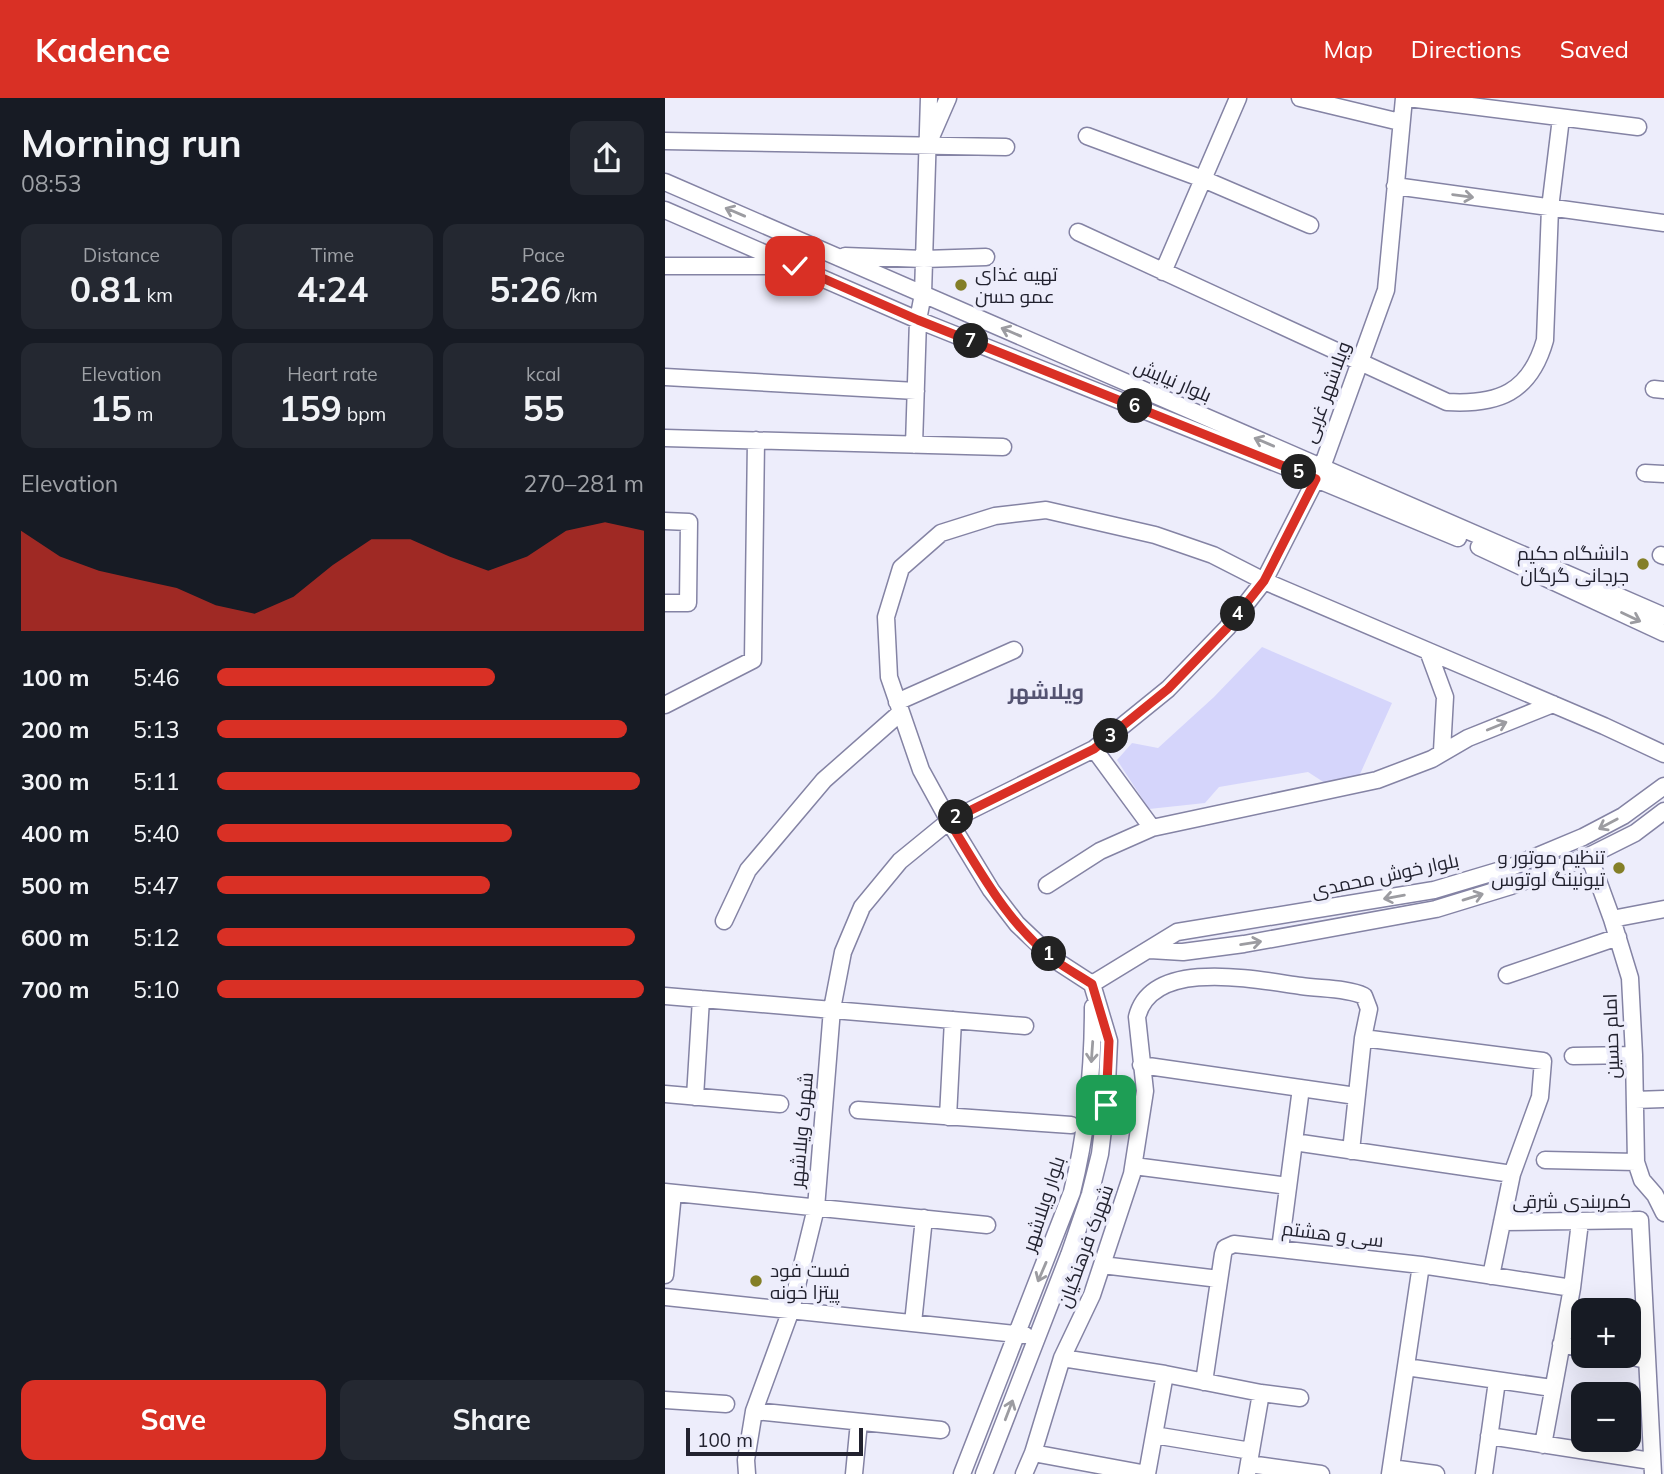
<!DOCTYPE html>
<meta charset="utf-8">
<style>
body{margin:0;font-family:Mulish,Cairo,sans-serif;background:#242831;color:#f1f3f6;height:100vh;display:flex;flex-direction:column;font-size:26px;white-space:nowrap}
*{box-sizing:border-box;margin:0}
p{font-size:23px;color:#9ea1a6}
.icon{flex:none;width:38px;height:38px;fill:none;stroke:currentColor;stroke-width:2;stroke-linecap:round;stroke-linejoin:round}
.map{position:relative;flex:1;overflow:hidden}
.panel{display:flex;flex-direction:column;background:#171b24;width:665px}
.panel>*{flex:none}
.tools{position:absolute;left:906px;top:1200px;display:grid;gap:14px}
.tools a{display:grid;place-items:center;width:70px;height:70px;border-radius:14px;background:#171b24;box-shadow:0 7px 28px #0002;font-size:35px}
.scale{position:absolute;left:21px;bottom:18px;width:177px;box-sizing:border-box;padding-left:7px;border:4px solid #22222f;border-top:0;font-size:19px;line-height:24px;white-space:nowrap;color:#22222f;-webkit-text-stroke:5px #ededfb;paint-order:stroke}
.pin{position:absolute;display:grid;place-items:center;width:60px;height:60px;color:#fff;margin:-30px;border-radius:14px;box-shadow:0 4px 10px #0006}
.km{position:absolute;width:35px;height:35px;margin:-18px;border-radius:50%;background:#222;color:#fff;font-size:19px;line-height:35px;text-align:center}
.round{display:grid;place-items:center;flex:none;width:74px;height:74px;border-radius:14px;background:#242831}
.headline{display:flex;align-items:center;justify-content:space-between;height:119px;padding:0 21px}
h1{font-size:38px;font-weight:700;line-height:52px}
.stats{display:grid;grid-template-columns:repeat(3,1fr);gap:10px;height:119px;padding:7px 21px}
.stats div{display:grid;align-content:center;border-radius:14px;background:#242831;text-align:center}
.stats b{font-size:35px;font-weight:700}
.stats small{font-size:19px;font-weight:400}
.stats p{font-size:19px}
.chart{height:196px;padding:14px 21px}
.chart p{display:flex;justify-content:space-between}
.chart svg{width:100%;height:126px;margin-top:7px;fill:#d93025;opacity:.7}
.button{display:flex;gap:14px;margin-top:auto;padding:14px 21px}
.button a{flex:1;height:80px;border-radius:14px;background:#d93025;color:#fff;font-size:28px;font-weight:700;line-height:80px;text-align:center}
.button a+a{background:#242831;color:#f1f3f6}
ul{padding:0 21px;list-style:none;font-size:23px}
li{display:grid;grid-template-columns:112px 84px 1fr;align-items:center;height:52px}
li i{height:18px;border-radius:9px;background:#d93025}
header{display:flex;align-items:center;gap:42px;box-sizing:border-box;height:98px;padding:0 35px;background:#d93025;color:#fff}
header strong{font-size:33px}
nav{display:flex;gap:38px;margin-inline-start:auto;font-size:24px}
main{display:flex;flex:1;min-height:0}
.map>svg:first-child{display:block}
</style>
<header>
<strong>Kadence</strong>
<nav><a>Map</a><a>Directions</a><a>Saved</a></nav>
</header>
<main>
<section class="panel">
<div class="headline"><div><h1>Morning run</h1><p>08:53</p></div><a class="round"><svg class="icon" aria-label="share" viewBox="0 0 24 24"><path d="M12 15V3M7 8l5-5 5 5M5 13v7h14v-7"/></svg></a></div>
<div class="stats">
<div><p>Distance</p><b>0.81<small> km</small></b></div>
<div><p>Time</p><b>4:24</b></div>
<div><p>Pace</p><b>5:26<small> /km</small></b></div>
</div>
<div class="stats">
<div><p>Elevation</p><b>15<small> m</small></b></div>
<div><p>Heart rate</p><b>159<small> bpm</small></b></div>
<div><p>kcal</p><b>55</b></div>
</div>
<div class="chart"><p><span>Elevation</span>270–281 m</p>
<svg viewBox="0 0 160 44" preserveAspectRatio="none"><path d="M0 44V9L10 18L20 23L30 26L40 29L50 35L60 38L70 32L80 21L90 12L100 12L110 18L120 23L130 18L140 9L150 6L160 9V44z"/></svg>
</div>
<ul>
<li><b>100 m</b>5:46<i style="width:65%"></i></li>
<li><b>200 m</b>5:13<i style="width:96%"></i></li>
<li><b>300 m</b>5:11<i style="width:99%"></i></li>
<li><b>400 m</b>5:40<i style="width:69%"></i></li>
<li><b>500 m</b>5:47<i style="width:64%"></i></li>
<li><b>600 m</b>5:12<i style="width:98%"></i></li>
<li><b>700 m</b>5:10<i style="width:100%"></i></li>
</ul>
<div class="button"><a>Save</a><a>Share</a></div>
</section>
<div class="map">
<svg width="999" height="1376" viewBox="0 0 999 1376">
<rect width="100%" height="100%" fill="#ededfb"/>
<!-- green -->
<path fill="#d5d5fb" d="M 597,549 L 727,605 L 691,685 L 660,685 L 643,674 L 554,689 L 540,705 L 484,711 L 452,662 L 467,645 L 493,650 L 549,599 Z"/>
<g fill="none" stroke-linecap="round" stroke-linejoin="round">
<!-- minor casing -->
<g stroke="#8483a4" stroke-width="19">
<path id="minor" d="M 635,0 L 735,24
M 743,0 L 973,29
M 422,38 L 538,81 L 645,127
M 266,39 L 283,0
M 0,43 L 341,49
M 0,84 L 999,518
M 730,88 L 999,125
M 0,112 L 253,222 L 651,381 L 793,440
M 413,134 L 782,304 C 833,307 865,295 880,242 L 885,110 L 896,20
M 180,158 L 259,161 L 321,159
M 0,168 L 124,168
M 498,174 L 573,0
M 0,279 L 251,293
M 989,291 L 999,292
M 0,340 L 338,349
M 249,347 L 253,222 L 258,196 L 264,0
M 980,375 L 999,376
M 0,423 L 24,424 L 23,505 L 0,505
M 814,449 L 999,535
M 996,457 L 999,458
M 763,553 L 780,599 L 777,653
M 232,604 L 349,552
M 0,607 L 88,562 L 91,342
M 429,651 L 487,730 L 712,682 L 767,661 L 803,640 L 888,606
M 924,758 L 947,821 L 965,880 L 969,957 L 971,1064 L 977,1082 L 990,1097 L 999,1115
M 382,787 L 435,753 L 487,730
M 947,821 L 999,811
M 59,823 L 83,772 L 159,682 L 235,615
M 485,852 L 518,854 L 579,846 L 771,811 L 846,788 L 924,758 L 970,735 L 999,713
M 842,877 L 953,839
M 427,886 L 390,862 L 352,826 L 326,792 L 284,723 L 256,672 L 224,579 L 221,519 L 236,470 L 276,435 L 330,418 L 381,412 L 490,437 L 548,457 L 599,483 L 939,628 L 999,656
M 427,886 L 512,834 L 769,792 L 846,769 L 918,739 L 958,718 L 999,688
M 0,898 L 360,928
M 698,940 L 878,963 L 875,999 L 847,1076 L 826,1178
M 908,958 L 969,957
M 476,967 L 691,998
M 0,996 L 115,1006
M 30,999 L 36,901
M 970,1002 L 999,1001
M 193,1012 L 406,1027
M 283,1019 L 288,922
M 629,1044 L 847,1076
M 880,1062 L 971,1064
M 469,1068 L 623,1088
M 0,1094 L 322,1127
M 837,1124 L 975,1122 L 988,1376
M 615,1151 L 636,990
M 437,1167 L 554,1181
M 0,1177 L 8,1095
M 0,1199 L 360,1237
M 248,1225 L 259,1120
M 896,1246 L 919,1251
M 963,1258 L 981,1262
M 397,1260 L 500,1276 L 596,1295 L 635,1300
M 741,1269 L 887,1290
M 539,1284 L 558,1156 L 560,1150 L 569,1146 L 756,1167 L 907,1190
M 0,1302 L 61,1306
M 89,1313 L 276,1332
M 489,1337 L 586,1353
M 824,1338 L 986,1363
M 878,1347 L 907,1190 L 915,1124
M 368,1355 L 482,1376
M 584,1366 L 656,1376
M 726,1370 L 771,1376
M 82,1376 L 81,1362 L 89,1313 L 126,1212 L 151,1110 L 167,911 L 178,854 L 197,809 L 235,763 L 284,723 L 429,651 L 503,591 L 562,530 L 599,483 L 657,369 L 721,192 L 739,0
M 189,1376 L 194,1324
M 297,1376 L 407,1094 C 422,1034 428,971 428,909
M 319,1376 L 404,1157 L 425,1096 L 435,1056 L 441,1007 L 444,943 L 427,886
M 359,1376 L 368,1355 L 397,1260 L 427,1197 L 467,1076 L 480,993 L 472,919 C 487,859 592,882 636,888 C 655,891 682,890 699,898 L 704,911 L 698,940 L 686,1053
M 482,1376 L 500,1276
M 582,1376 L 596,1295
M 725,1376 L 756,1167
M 819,1376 L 832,1283"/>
</g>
<!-- minor -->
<use href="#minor" stroke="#fff" stroke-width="16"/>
</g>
<!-- one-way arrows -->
<defs><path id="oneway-shaft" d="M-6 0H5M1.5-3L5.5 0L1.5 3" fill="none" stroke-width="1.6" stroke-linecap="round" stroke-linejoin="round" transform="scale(1.75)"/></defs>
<g stroke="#9c9ca1">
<use href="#oneway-shaft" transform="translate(798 98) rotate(8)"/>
<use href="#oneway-shaft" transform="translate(70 114) rotate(-157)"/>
<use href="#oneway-shaft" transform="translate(346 234) rotate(-157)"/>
<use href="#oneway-shaft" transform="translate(599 344) rotate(-157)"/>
<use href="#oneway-shaft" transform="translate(966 519) rotate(25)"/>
<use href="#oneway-shaft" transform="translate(832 628) rotate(-22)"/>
<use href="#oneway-shaft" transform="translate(943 726) rotate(152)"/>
<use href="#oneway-shaft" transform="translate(729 799) rotate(170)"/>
<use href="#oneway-shaft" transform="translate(808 799) rotate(-17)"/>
<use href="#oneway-shaft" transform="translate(586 845) rotate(-9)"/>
<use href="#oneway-shaft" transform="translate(427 954) rotate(94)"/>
<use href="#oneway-shaft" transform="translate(377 1174) rotate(113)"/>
<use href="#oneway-shaft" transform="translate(344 1312) rotate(-69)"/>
</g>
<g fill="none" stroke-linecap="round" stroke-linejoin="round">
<!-- route casing -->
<g stroke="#fff" stroke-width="14">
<path id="route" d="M 130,168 L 253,222 L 651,381 L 599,483 L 562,530 L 503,591 L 429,651 L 284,723 C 315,773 343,827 391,863 C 402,871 415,878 427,886 L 444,943 L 441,1007"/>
</g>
<!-- route -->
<use href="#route" stroke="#d93025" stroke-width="9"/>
</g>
<!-- markers -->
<g fill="#847f27" stroke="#ededfb" stroke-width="2.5">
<circle cx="296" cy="187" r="7"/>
<circle cx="978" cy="466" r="7"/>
<circle cx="954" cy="770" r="7"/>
<circle cx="91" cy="1183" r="7"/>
</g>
<g text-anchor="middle" stroke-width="7" stroke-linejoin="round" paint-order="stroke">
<!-- poi labels -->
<g font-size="19" fill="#22222f" stroke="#ededfb" text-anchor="start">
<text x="310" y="183">تهیه غذای<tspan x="310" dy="22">عمو حسن</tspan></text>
<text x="964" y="462" text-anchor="end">دانشگاه حکیم<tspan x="964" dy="22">جرجانی گرگان</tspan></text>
<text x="940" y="766" text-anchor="end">تنظیم موتور و<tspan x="940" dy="22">تیونینگ لوتوس</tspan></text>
<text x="105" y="1179">فست فود<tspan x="105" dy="22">پیتزا خونه</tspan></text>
</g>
<!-- street labels -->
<g font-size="19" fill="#22222f" stroke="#ededfb">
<text transform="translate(508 282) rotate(23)" y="7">بلوار نیایش</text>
<text transform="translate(661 294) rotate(-70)" y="7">ویلاشهر غربی</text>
<text transform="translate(720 777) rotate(-12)" y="7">بلوار خوش محمدی</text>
<text transform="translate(946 938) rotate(-92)" y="7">امام حسین</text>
<text transform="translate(136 1032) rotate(-85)" y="7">شهرک ویلاشهر</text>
<text x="907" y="1110">کمربندی شرقی</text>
<text transform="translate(378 1106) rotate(-72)" y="7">بلوار ویلاشهر</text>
<text transform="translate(668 1136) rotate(7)" y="7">سی و هشتم</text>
<text transform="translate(420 1148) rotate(-70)" y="7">شهرک فرهنگیان</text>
</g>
<!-- neighbourhood labels -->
<g font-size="21" font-weight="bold" fill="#545371" stroke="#ededfb">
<text x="381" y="601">ویلاشهر</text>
</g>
</g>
</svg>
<div class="tools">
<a>+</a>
<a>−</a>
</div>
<div class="scale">100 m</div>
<div class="pin" style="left:441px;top:1007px;background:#1e9e55"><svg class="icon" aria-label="arrive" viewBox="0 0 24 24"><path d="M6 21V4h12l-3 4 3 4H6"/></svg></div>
<div class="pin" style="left:130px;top:168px;background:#d93025"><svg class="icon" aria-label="check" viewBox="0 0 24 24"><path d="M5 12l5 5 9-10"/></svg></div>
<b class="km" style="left:384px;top:856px">1</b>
<b class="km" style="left:291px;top:719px">2</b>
<b class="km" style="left:446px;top:638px">3</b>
<b class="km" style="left:573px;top:516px">4</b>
<b class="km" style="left:634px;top:374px">5</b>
<b class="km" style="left:470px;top:308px">6</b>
<b class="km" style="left:306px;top:243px">7</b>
</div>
</main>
